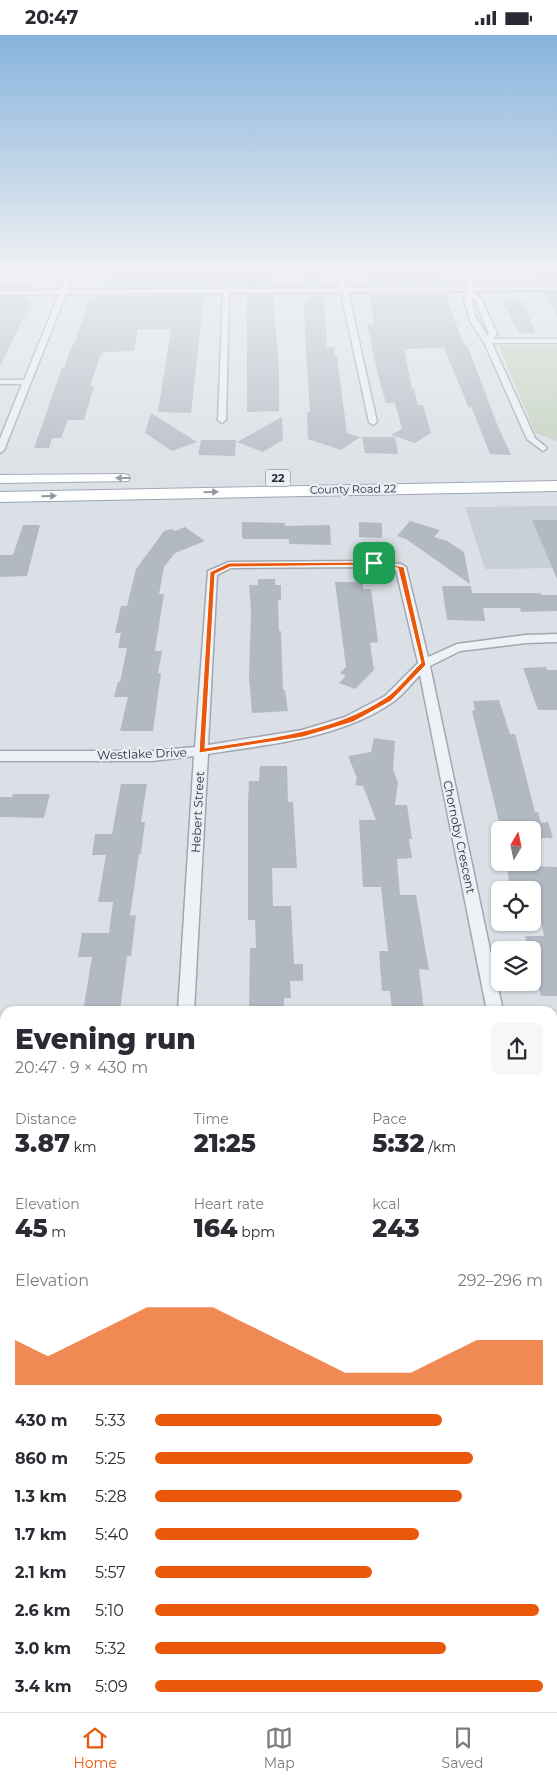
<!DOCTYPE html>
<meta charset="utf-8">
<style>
body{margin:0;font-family:Montserrat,sans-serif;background:#f7f7f7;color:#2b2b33;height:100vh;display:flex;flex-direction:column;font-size:19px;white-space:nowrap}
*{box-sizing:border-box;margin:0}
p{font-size:16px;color:#7c7c81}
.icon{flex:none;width:28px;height:28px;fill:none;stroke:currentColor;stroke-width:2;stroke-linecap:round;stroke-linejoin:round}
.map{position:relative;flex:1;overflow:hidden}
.sheet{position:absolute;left:0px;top:971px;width:558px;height:706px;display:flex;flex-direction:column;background:#fff;border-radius:15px 15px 0 0;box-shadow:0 1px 4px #0004}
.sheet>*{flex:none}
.needle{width:32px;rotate:9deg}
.buttons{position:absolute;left:491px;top:786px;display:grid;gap:10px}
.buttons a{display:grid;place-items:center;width:50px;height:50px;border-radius:8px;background:#fff;box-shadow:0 1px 4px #0004;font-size:25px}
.pin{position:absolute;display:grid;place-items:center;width:42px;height:42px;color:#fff;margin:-21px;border-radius:10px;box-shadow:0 2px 8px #0006}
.round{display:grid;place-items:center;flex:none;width:52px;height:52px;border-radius:8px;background:#f7f7f7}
.summary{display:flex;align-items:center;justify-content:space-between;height:85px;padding:0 15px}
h1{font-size:28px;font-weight:800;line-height:38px}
.stats{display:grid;grid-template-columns:repeat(3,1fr);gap:8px;height:85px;padding:5px 15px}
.stats div{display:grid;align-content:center}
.stats b{font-size:25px;font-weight:800}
.stats small{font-size:14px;font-weight:400}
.stats p{font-size:14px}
.chart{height:140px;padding:10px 15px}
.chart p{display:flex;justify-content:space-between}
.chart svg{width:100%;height:90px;margin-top:5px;fill:#ea580c;opacity:.7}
ul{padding:0 15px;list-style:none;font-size:16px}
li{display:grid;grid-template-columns:80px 60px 1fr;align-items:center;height:38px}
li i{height:12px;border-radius:6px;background:#ea580c}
.status{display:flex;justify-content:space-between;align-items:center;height:35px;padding:0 25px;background:#fff;direction:ltr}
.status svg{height:14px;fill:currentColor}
.menu{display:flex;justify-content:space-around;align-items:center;height:70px;border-top:1px solid #e1e1e2;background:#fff;font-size:14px;color:#7c7c81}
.menu a{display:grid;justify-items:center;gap:2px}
.menu .active{color:#ea580c}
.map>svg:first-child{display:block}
</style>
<div class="status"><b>20:47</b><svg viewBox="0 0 49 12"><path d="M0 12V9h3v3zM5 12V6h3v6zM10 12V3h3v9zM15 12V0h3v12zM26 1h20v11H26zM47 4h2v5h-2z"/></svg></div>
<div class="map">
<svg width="557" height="1677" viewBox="0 0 557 1677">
<rect width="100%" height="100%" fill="#dbe0e6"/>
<!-- built -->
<path fill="#c9cfd8" d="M 470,231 L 557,231 L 557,250 L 480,251 Z
M 557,471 L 557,533 L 485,534 L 465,472 Z"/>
<!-- green -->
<path fill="#c2d0bc" d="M 499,311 L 557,311 L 557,406 L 535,398 Z"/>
<!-- building -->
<path fill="#b2b9c3" d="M 138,231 L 272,231 L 273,252 L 247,252 L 247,249 L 206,249 L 205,252 L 101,253 L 110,237 L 137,237 Z
M 303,231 L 317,231 L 318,236 L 321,236 L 323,251 L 305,251 Z
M 422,231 L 437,231 L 443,249 L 368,251 L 365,232 L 423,234 Z
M 531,235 L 557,235 L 557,249 L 539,249 Z
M 0,247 L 34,247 L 31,254 L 0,254 Z
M 544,257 L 557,257 L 557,280 Z
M 445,258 L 464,310 L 467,310 L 499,394 L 511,420 L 490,419 L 471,371 L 469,373 L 444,313 L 404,314 L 412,354 L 414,354 L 418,370 L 423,370 L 431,398 L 415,408 L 391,400 L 402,394 L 395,368 L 386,368 L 379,344 L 367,289 L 374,289 L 369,259 Z
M 273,259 L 279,336 L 279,376 L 247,377 L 247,260 Z
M 306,259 L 324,259 L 327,312 L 334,312 L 335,321 L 337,321 L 347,398 L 360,402 L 341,415 L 308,404 L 307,377 L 310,377 L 305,299 L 304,267 L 307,267 Z
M 204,260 L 191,378 L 158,377 L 171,295 L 170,294 L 138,294 L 134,316 L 103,317 L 102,321 L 100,321 L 90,351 L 94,351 L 84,385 L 68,385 L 61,403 L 52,403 L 49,413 L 34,413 L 62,333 L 64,333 L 72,310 L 74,310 L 89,265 L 95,265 L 98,261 Z
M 27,261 L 25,266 L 32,266 L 0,331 L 0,262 Z
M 501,266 L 522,266 L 536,298 L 519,298 Z
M 151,378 L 197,407 L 172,416 L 145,398 Z
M 282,382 L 283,405 L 263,417 L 237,407 Z
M 362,402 L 395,402 L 398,419 L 365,418 Z
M 201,405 L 236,405 L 235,421 L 198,420 Z
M 532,485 L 557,485 L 557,544 Z
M 410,486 L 440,495 L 434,502 L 447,506 L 464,517 L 470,549 L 406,504 L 397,501 Z
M 242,487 L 285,488 L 285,491 L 330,490 L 331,510 L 289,509 L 289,504 L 244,504 L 242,503 Z
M 359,487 L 382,488 L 382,503 L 359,502 Z
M 23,490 L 40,490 L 27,541 L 0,542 L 0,520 L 13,520 Z
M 185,492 L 205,506 L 175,518 L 164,532 L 159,559 L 164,559 L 155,616 L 162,616 L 158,638 L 161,638 L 153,696 L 120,696 L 128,662 L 114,662 L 118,647 L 120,647 L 127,613 L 118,613 L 121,598 L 115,598 L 121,571 L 127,571 L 136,534 L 164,496 L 172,494 L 175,496 Z
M 258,544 L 275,544 L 275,550 L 281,550 L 281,565 L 278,565 L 279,596 L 281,596 L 283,655 L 285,655 L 288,676 L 252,678 L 249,643 L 251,575 L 249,550 L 258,550 Z
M 335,547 L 363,547 L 363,554 L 371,554 L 378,607 L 370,608 L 374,635 L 355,654 L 339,648 L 346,641 L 340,638 L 346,632 Z
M 442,551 L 471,551 L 472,558 L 541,558 L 541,560 L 557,560 L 557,576 L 521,577 L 520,573 L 483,573 L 485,586 L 447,585 Z
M 546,632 L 547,635 L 557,635 L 557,675 L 538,675 L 523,633 Z
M 499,665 L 510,699 L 515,699 L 535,777 L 538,777 L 541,788 L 548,787 L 553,803 L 532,803 L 532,795 L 501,795 L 472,676 L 475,675 L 473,666 Z
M 374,703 L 395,706 L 393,734 L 398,748 L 395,770 L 407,770 L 412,804 L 409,804 L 412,823 L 397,824 L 400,860 L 416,860 L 429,935 L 419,934 L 424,976 L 392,976 L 390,956 L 382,956 L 379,916 L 388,916 L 381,852 L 363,852 L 359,785 L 376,785 L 363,751 L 355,750 L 357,743 L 348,721 L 371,717 Z
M 260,731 L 287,731 L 288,767 L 293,767 L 297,833 L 272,833 L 273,871 L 291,871 L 294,929 L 303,929 L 303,946 L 290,946 L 291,963 L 284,963 L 284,976 L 249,976 L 250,913 L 256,913 L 255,885 L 248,885 L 248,768 L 249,746 L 259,746 Z
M 121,749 L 147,749 L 141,787 L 145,787 L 141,819 L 139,819 L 130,881 L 136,880 L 131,921 L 127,921 L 120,976 L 83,976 L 92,922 L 78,922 L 82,898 L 109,898 L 113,867 L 98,867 L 106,820 L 92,820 L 95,799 L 112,799 Z
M 13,759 L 50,759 L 44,783 L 0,782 L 0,762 L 12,762 Z
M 507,830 L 557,832 L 557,961 L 541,961 L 532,925 L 532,915 L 528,915 L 525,901 L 544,901 L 535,861 L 532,861 L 532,855 L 515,855 L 514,846 L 509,846 Z"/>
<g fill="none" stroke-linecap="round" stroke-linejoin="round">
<!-- street casing -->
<g stroke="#a1a7b0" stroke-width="3">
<path id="street" d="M 71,231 L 77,231 L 68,255 L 340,253 L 336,231 L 342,231 L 347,253 L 469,252 L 461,231 L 467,231 L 476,252 L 557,251 L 557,255 L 475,256 L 474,258 L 481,263 L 497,299 L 493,304 L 557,304 L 557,308 L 492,308 L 535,403 L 547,413 L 543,416 L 527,404 L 484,307 L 470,286 L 464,263 L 468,256 L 348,257 L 377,387 L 373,390 L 369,387 L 341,257 L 229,258 L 226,385 L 222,388 L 218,385 L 223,258 L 66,259 L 4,415 L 0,418 L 0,404 L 22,349 L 0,349 L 0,345 L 24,345 L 59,259 L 0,260 L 0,256 L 61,255 ZM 472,262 L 475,264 L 489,299 L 487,301 L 475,280 Z
M 374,526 L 401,529 L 406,532 L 428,622 L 457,609 L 526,600 L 557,599 L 557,607 L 526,608 L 460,616 L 430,631 L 503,976 L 487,976 L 420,640 C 411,649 403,660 393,667 C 340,704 269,709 208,719 L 194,976 L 178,976 L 194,721 L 152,726 L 0,726 L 0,716 L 152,716 L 195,712 L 208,536 L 229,527 ZM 374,532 L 396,535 L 418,628 L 385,661 L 345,682 L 302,695 L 208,710 L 217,540 L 231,533 Z
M 552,1244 L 557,1246 L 557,1287 L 552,1285 Z
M 130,1672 L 156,1672 L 156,1677 L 130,1677 Z"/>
</g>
<!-- primary casing -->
<g stroke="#9aa5b2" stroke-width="2">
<path id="primary" d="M 123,439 L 128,440 L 130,443 L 128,446 L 0,448 L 0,440 Z
M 557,446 L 557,456 L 0,467 L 0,457 Z"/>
</g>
<!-- street -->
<use href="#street" fill="#eef1f5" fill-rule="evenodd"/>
<!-- primary -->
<use href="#primary" fill="#fff" fill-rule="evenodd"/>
</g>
<!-- one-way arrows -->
<defs><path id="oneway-solid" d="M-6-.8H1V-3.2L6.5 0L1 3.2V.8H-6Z" transform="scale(1.25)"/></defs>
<g fill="#92969e">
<use href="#oneway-solid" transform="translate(123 443) rotate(180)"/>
<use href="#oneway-solid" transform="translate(211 457) rotate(-1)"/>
<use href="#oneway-solid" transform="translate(49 461) rotate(-1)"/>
</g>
<!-- sky -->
<linearGradient id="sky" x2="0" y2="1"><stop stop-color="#86b2db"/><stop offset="0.5" stop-color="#eff1f4"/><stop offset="1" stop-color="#eff1f4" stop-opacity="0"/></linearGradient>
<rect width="557" height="466" fill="url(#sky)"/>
<!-- route -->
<path fill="#ea580c" stroke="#fff" fill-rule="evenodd" d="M 374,527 L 404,532 L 426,630 L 391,666 L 353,687 L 303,702 L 199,718 L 210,537 L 229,528 ZM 374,530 L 398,533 L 421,628 C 409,639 398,655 385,663 C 332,698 266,703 205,713 L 215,539 L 230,532 Z"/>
<g text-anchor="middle" stroke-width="4.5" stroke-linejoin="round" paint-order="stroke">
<!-- shield labels -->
<rect fill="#eaeff4" stroke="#606874" stroke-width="1" x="265.5" y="434.5" width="25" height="17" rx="4"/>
<g font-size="11" font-weight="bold" fill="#252e3d">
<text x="278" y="447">22</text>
</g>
<!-- far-street labels -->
<g font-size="11" fill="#252e3d" stroke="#eaeff4">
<text transform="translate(353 454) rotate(-1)" y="4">County Road 22</text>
</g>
<!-- street labels -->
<g font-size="12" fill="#252e3d" stroke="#eaeff4">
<text transform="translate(142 719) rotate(-2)" y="4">Westlake Drive</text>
<text transform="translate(198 777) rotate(-87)" y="4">Hebert Street</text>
<text transform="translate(459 802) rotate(78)" y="4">Chornoby Crescent</text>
</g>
</g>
</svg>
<div class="buttons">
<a><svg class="needle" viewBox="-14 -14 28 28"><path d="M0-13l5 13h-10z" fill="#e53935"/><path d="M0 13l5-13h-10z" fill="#7c7c81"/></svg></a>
<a><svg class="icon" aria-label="locate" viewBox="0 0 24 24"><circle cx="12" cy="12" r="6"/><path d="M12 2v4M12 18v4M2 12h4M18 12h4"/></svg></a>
<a><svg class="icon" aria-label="layers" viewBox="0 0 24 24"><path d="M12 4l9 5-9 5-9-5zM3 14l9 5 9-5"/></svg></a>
</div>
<div class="pin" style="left:374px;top:528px;background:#1e9e55"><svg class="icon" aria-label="arrive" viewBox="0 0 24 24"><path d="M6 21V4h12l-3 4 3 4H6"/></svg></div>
<section class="sheet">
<div class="summary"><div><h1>Evening run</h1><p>20:47 · 9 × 430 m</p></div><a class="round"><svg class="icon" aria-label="share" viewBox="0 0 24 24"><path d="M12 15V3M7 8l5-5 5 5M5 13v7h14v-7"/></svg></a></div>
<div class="stats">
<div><p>Distance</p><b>3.87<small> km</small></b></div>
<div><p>Time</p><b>21:25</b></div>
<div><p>Pace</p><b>5:32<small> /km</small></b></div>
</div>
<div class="stats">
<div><p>Elevation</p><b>45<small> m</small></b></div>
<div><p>Heart rate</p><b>164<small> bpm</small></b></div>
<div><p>kcal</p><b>243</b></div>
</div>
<div class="chart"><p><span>Elevation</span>292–296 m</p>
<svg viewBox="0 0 160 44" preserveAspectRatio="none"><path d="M0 44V22L10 30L20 22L30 14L40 6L50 6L60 6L70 14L80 22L90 30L100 38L110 38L120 38L130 30L140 22L150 22L160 22V44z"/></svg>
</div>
<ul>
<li><b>430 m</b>5:33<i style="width:74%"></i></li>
<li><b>860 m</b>5:25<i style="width:82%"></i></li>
<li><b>1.3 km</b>5:28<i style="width:79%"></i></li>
<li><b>1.7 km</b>5:40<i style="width:68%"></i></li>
<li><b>2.1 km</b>5:57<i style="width:56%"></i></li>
<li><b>2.6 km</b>5:10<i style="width:99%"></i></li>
<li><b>3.0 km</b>5:32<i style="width:75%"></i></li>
<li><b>3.4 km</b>5:09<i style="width:100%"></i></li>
</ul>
</section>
</div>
<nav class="menu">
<a class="active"><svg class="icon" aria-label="home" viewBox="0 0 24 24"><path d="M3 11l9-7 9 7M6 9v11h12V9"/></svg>Home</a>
<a><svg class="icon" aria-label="map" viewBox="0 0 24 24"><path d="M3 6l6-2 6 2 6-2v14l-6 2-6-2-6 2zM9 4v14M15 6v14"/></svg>Map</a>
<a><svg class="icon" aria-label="saved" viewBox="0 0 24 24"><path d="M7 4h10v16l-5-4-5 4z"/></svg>Saved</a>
</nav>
